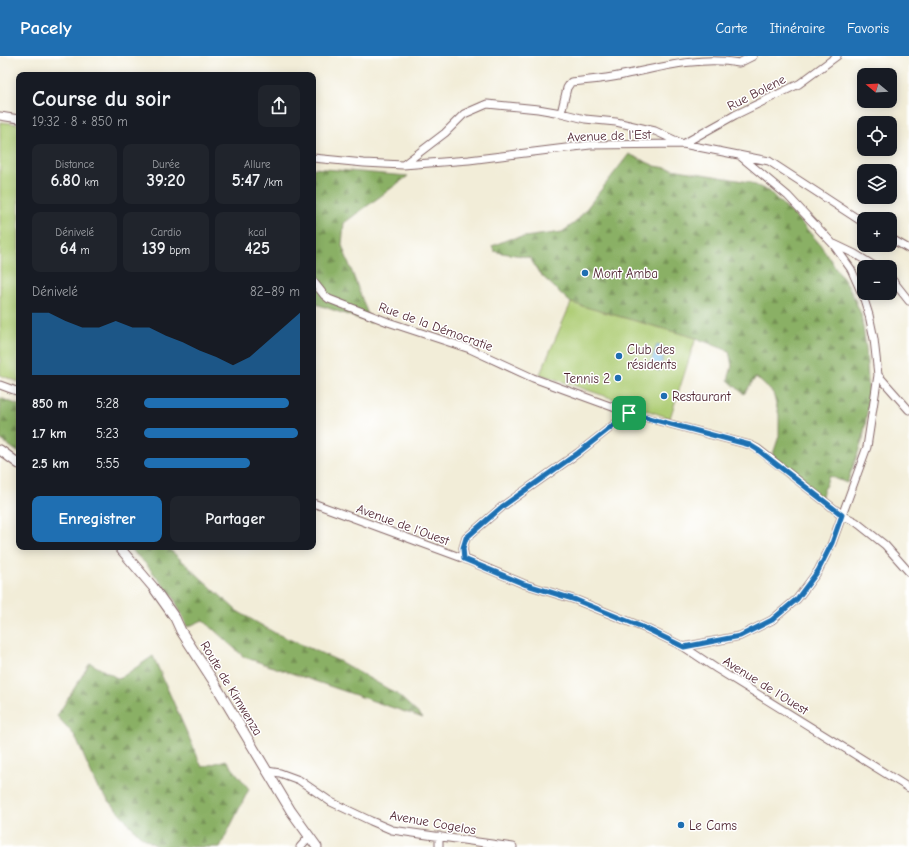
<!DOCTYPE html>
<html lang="fr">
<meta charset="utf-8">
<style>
body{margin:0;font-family:"Comic Neue",sans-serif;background:#20242c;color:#f1f3f6;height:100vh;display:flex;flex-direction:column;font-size:15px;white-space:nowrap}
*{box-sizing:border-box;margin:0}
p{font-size:13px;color:#9ea1a6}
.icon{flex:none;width:22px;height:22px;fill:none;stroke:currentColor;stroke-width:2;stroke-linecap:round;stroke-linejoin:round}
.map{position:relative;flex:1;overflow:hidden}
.side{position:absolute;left:16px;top:16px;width:300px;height:478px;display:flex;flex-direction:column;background:#171b24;border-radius:8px;box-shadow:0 2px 10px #0003}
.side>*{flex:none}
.needle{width:26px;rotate:288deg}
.tools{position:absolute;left:857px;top:12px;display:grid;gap:8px}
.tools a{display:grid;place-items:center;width:40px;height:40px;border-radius:8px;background:#171b24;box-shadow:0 2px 10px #0003;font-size:20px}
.pin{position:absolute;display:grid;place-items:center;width:34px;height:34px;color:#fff;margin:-17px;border-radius:8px;box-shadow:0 2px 6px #0006}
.round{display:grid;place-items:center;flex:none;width:42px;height:42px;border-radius:8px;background:#20242c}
.head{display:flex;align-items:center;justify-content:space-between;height:68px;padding:0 16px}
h1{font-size:22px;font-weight:600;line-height:30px}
.metrics{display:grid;grid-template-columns:repeat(3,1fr);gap:6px;height:68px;padding:4px 16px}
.metrics div{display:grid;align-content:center;border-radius:8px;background:#20242c;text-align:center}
.metrics b{font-size:17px;font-weight:600}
.metrics small{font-size:11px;font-weight:400}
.metrics p{font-size:11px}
.chart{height:112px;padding:8px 16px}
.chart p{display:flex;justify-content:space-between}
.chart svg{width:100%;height:72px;margin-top:4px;fill:#1f6fb2;opacity:.7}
.cta{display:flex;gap:8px;margin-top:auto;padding:8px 16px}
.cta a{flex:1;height:46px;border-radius:8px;background:#1f6fb2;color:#fff;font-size:16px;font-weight:600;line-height:46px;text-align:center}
.cta a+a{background:#20242c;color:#f1f3f6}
ul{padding:0 16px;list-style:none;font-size:13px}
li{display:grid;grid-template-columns:64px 48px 1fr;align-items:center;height:30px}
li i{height:10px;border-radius:5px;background:#1f6fb2}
header{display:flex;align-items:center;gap:24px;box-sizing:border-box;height:56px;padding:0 20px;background:#1f6fb2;color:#fff}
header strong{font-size:19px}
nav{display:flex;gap:22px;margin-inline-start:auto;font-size:14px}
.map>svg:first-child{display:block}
</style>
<header>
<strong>Pacely</strong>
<nav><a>Carte</a><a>Itinéraire</a><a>Favoris</a></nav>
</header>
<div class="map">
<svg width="909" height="791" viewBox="0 0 909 791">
<defs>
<pattern id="forest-firs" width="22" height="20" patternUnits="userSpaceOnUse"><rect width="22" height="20" fill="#8ab065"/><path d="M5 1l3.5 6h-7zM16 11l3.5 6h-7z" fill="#738f53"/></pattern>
</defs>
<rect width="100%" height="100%" fill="#fff"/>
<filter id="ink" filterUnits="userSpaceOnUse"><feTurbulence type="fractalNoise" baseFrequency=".025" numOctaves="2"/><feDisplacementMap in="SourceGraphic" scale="8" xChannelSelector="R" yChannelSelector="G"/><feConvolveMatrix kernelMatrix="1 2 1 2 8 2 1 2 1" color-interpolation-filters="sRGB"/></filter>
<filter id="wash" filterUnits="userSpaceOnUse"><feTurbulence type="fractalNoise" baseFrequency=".012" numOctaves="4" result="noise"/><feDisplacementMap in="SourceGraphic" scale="16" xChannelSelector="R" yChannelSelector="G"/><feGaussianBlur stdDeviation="0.9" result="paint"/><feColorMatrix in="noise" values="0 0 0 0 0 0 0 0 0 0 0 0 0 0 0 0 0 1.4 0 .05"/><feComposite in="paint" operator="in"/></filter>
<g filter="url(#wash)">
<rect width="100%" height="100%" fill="#f2edd8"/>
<!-- forest -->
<path fill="url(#forest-firs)" stroke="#6a6848" d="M 629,98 L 655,110 L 749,126 L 768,135 L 795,160 L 819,187 L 850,233 L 861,258 L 866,292 L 869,343 L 863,383 L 847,427 L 829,420 L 821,442 L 771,404 L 779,380 L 779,359 L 773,337 L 756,321 L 744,338 L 728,324 L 732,310 L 729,295 L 696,282 L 571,247 L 539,217 L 530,202 C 518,198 506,199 494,195 L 492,190 L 509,183 L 562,176 L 576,166 Z
M 313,112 L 408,120 L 344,167 L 342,189 L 371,267 L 313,247 Z
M 0,342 L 19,349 L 19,397 L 0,383 Z
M 128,491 L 167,491 L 237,555 L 275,577 L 339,605 L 397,638 L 423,662 L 244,601 L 203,564 L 187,571 L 174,542 L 145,507 Z
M 153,600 L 202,711 L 226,704 L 249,733 L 220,791 L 158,791 L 139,779 L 97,731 L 75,680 L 57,660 L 90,607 L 119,623 Z"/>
<!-- park -->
<path fill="#adcc73" stroke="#7c764f" d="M 0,66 L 19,68 L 19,326 L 0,319 Z
M 571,247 L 696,282 L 670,362 L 540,318 Z"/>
<!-- water -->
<path fill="#6fbde9" stroke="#5c6e8a" d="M 657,289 L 665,292 L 660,315 L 649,311 Z"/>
</g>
<g filter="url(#ink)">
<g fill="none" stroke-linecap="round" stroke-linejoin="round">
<!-- minor casing -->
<g stroke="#856768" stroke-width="9">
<path id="minor" d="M 561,57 L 567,32 L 571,26 C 589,24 606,23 623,19 C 661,11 701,0 739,7 L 753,0
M 0,60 L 19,63
M 313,102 L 364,107 L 403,109 L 469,104 L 590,89 L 683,88 L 769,105 L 864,167
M 403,109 L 445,77 L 464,58 L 487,48 L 538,53 L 561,57 L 585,63 L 616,66 L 655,75 L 683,88 L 735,59 L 799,28 L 837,0
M 890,182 L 909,193
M 834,188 L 855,198 L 876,211
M 890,221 L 909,245
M 313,225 L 324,239 L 329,243 L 388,266 L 470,293 L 533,322 L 629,357 L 750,389 L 758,393 L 842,459 L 856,466 L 885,489 L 909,516
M 878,319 L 909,354
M 0,329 L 19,336
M 313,447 L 465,503 L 524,528 L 576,544 L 647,573 L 684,591 L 717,613 L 909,732
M 465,503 L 463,492 L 466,482 L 503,450 L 578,397 L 629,357
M 684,591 L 740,580 L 772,564 L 797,543 L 818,515 L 832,487 L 867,391 L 878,319 L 874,283 L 869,259 L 863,240 L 851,213 L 833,188 L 788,140 L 739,99
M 267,715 L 280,717 L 299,724 L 331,746 L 371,765 L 392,774 L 513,791
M 439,780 L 439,791
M 300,791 L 309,781"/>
</g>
<!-- tertiary casing -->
<g stroke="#856768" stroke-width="11">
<path id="tertiary" d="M 0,394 L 19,408
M 119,491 L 153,531 L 175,562 L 181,575 L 212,623 L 291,755 L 317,791"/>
</g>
<!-- minor -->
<use href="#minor" stroke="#fff" stroke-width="7"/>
<!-- tertiary -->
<use href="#tertiary" stroke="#fff" stroke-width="9"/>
</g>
</g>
<g fill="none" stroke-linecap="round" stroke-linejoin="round" filter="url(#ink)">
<!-- route casing -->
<g stroke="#fff" stroke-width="8">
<path id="route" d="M 629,357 L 750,389 L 758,394 L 842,459 L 832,487 L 818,515 L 797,543 L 772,564 L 740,580 L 684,591 L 647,573 L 576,544 L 524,528 L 464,503 L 463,492 L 466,482 L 503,450 L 578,397 Z"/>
</g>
<!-- route -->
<use href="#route" stroke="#1f6fb2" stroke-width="5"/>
</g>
<!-- markers -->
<g fill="#1f6fb2" stroke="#fff" stroke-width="1.5">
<circle cx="585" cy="217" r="4"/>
<circle cx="619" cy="300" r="4"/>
<circle cx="618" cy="322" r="4"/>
<circle cx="664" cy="340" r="4"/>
<circle cx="681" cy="769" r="4"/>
</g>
<g text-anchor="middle" stroke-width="3" stroke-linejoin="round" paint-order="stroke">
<!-- street labels -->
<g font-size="13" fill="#4a1f2b" stroke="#fff">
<text transform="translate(756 36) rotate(-27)" y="5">Rue Bolene</text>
<text transform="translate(609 79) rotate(-2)" y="5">Avenue de l'Est</text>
<text transform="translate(436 270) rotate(20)" y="5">Rue de la Démocratie</text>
<text transform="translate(403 468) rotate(20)" y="5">Avenue de l'Ouest</text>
<text transform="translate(766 629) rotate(32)" y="5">Avenue de l'Ouest</text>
<text transform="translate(232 632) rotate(59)" y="5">Route de Kimwenza</text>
<text transform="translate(433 766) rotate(10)" y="5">Avenue Cogelos</text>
</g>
<!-- poi labels -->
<g font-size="13" fill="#4a1f2b" stroke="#fff" text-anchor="start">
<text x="593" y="222">Mont Amba</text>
<text x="627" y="298">Club des<tspan x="627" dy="15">résidents</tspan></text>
<text x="610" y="327" text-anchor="end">Tennis 2</text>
<text x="672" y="345">Restaurant</text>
<text x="689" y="774">Le Cams</text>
</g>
</g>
</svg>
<div class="tools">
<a><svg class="needle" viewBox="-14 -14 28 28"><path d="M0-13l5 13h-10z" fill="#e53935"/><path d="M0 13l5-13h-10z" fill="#9ea1a6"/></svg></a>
<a><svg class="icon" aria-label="locate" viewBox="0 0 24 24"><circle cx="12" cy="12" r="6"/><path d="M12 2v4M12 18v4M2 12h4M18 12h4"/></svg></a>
<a><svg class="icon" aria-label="layers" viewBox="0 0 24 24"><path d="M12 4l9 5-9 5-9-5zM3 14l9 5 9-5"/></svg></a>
<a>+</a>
<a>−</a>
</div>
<div class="pin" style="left:629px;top:357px;background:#1e9e55"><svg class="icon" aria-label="arrive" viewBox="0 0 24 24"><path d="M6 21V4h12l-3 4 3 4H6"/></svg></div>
<section class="side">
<div class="head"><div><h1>Course du soir</h1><p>19:32 · 8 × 850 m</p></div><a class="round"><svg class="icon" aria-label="share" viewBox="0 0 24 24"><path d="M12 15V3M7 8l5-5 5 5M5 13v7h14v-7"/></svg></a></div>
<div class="metrics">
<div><p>Distance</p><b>6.80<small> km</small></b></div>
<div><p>Durée</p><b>39:20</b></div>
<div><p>Allure</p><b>5:47<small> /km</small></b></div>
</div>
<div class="metrics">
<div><p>Dénivelé</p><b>64<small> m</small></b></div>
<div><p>Cardio</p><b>139<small> bpm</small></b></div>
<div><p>kcal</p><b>425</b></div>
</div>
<div class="chart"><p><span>Dénivelé</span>82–89 m</p>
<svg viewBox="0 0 160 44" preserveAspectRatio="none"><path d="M0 44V6L10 6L20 11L30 15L40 15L50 11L60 15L70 15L80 20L90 24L100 29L110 33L120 38L130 33L140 24L150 15L160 6V44z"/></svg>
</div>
<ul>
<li><b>850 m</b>5:28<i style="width:93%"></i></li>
<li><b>1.7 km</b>5:23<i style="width:99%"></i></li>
<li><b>2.5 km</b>5:55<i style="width:68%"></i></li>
</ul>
<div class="cta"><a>Enregistrer</a><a>Partager</a></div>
</section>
</div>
